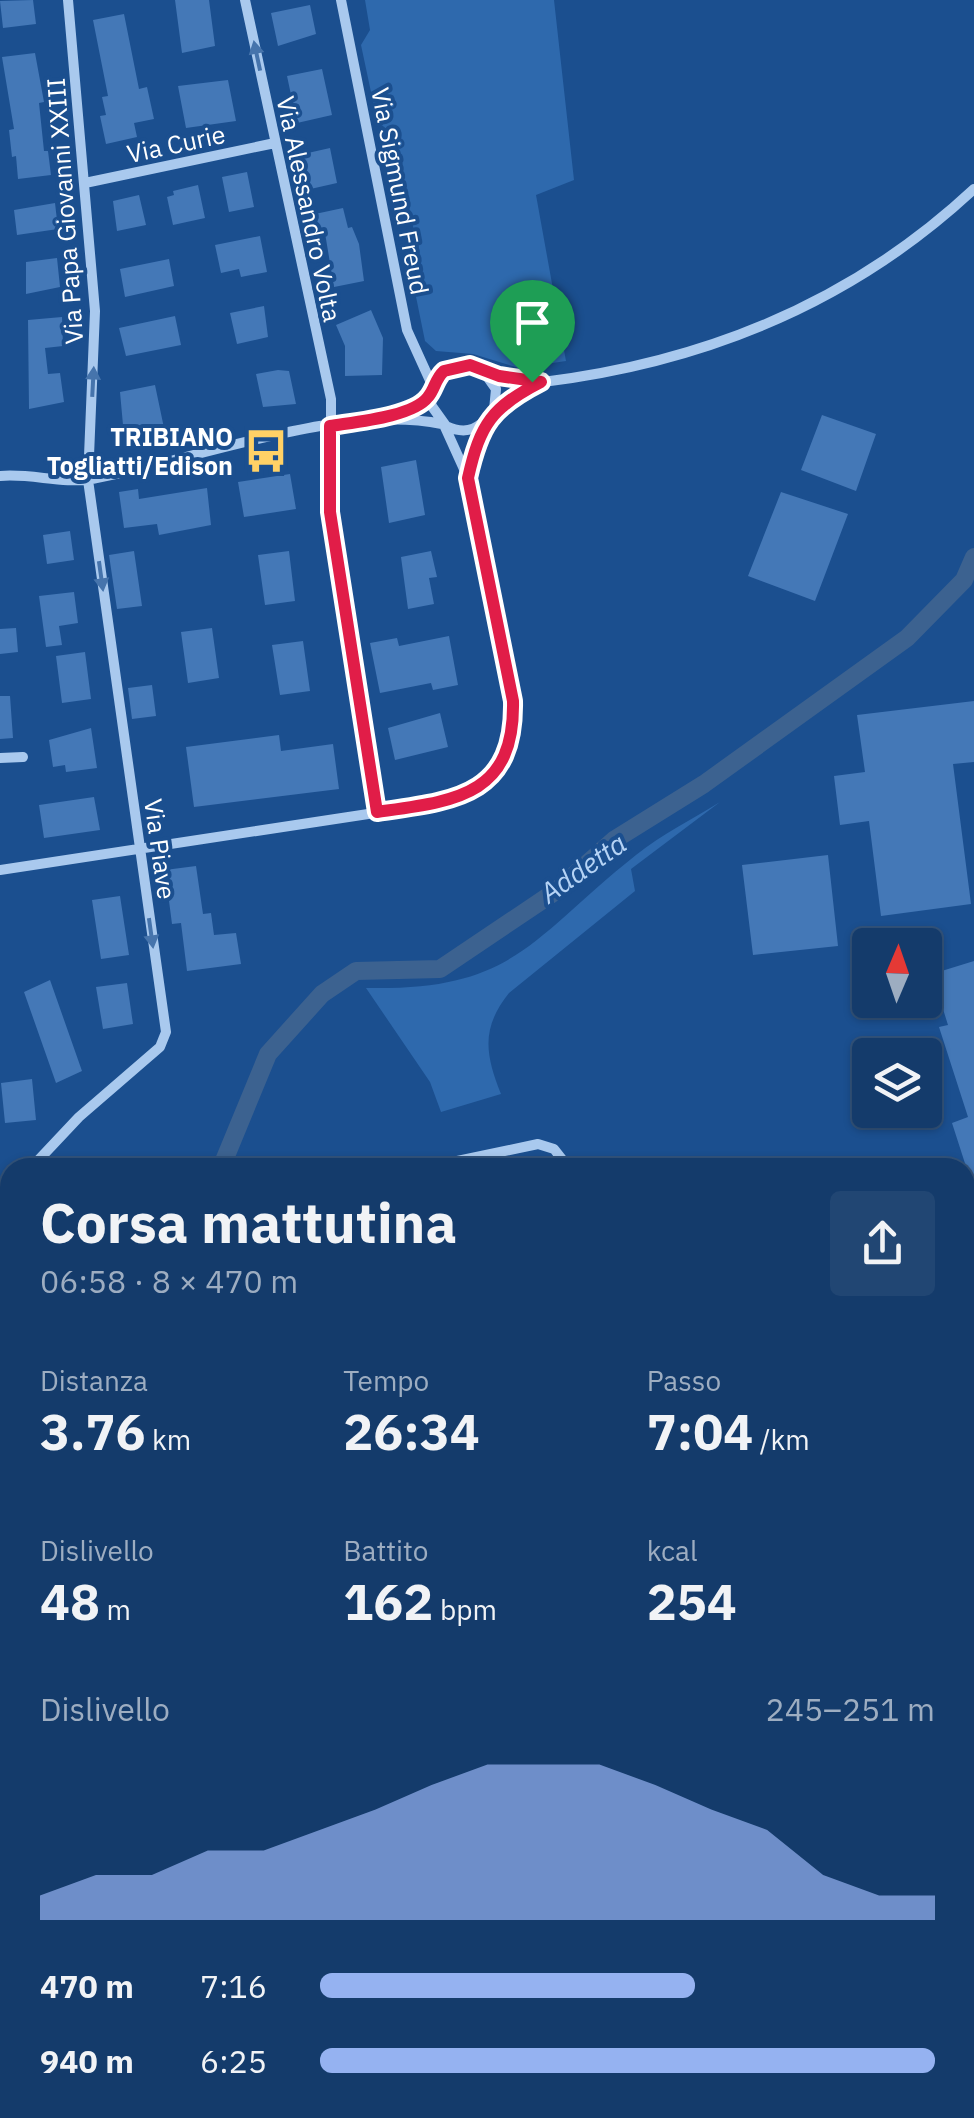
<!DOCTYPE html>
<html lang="it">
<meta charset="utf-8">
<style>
body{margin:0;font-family:"IBM Plex Sans",sans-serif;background:#214673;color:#f1f3f6;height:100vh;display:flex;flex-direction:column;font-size:38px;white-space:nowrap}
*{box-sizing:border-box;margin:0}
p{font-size:32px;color:#9dadc1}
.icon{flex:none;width:55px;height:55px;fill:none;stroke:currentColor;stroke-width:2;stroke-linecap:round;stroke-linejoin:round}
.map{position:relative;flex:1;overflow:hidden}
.panel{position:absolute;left:0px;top:1158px;width:975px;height:962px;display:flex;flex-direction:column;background:#143b6b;border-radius:30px 30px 0 0;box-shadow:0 2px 8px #0004,0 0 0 2px #33557e}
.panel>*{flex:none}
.needle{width:65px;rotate:2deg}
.controls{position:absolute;left:852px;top:928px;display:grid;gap:20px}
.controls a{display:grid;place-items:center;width:90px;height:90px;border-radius:10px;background:#143b6b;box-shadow:0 2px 8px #0004,0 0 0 2px #33557e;font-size:50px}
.pin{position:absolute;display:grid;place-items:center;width:85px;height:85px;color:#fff;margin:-102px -42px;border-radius:50% 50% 50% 0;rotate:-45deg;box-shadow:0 0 10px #0007}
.pin .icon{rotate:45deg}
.round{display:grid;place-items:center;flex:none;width:105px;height:105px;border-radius:10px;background:#214673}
.summary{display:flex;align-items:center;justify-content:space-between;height:170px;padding:0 40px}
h1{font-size:55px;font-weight:800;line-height:75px}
.stats{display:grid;grid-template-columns:repeat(3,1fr);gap:15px;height:170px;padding:10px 40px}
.stats div{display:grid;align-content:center}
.stats b{font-size:50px;font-weight:800}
.stats small{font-size:28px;font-weight:400}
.stats p{font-size:28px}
.chart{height:280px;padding:20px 40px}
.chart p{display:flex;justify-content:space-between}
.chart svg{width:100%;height:180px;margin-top:10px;fill:#95b2f1;opacity:.7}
ul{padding:0 40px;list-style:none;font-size:32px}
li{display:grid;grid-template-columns:160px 120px 1fr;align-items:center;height:75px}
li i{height:25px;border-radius:12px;background:#95b2f1}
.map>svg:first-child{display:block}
</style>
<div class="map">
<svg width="974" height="2118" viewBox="0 0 974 2118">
<rect width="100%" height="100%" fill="#1b4f8f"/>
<!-- green -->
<path fill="#2e69ad" d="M 365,0 L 554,0 L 574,180 L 536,195 L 566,361 L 519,368 L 473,354 L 436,351 L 425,341 L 413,282 L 422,270 L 397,149 L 393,133 L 378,125 L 361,45 L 370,30 Z
M 720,802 L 631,869 L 635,891 L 509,993 C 481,1028 485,1054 501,1094 L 441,1112 L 430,1082 L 366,988 C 516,991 531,938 636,855 C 662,834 693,819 720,802 Z
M 6,1747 L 10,1763 L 10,1986 L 0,1989 L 0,1748 Z"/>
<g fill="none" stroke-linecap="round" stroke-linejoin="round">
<!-- canal -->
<path stroke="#3c6290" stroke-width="18" d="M 221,1168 L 268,1054 L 322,994 L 356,971 L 440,969 L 556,891 L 614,840 L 704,784 L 907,638 L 964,580 L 974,557
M 0,1378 L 10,1372"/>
</g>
<!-- building -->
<path fill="#4478b7" d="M 33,0 L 36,24 L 3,28 L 0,1 Z
M 175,0 L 209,0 L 215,46 L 182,53 Z
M 310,5 L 316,34 L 278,46 L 271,13 Z
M 124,14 L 139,89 L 147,87 L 154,119 L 134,123 L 137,137 L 106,144 L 100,116 L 106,115 L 102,97 L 108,96 L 93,20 Z
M 35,53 L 44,102 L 39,103 L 44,151 L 48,151 L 51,175 L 18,179 L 16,156 L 12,157 L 9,130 L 14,129 L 2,57 Z
M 322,69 L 332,115 L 297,123 L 287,76 Z
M 228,80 L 236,121 L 186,128 L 178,86 Z
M 330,148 L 337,183 L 306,190 L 299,155 Z
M 247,172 L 254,207 L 229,212 L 222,177 Z
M 198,185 L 205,218 L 173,225 L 167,197 L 174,195 L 173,191 Z
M 139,195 L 146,225 L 117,231 L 113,201 Z
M 55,203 L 58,229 L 17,235 L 14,210 Z
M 343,208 L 348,228 L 352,227 L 359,244 L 364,281 L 334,287 L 325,233 L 320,235 L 315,214 Z
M 260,236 L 267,272 L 241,277 L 239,269 L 221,273 L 215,245 Z
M 57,258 L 60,287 L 26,294 L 26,262 Z
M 169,259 L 174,286 L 125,297 L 120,269 Z
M 264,306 L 268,337 L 237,344 L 230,313 Z
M 371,310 L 383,338 L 382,375 L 345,376 L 345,346 L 336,325 Z
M 175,316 L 181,345 L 126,356 L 119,328 Z
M 62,317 L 63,346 L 45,348 L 48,374 L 60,373 L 64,402 L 29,409 L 28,320 Z
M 278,370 L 289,371 L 296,404 L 263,407 L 256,374 Z
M 155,385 L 164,428 L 124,436 L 120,392 Z
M 822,415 L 876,434 L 856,491 L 801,470 Z
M 416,460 L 425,515 L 389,523 L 381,467 Z
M 290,474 L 296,509 L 244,517 L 238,482 Z
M 207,488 L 211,525 L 159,535 L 157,524 L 124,528 L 119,492 L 138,489 L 139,499 Z
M 781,492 L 848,514 L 815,601 L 748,576 Z
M 70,531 L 74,560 L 47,564 L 43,535 Z
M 134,551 L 142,606 L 117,609 L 109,555 Z
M 289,551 L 295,601 L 265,605 L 258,555 Z
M 431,551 L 437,577 L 429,578 L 434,604 L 408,609 L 401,557 Z
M 74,592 L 78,623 L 59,626 L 62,645 L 46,647 L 39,596 Z
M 16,628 L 18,652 L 0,654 L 0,629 Z
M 212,628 L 219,678 L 188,683 L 181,632 Z
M 449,636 L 458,685 L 433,690 L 431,683 L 380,693 L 370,643 L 397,638 L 399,646 Z
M 303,641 L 310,691 L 280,695 L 272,645 Z
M 85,652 L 91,699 L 62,703 L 56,656 Z
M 152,685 L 156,716 L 132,719 L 128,688 Z
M 0,696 L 10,696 L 13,738 L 0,739 Z
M 974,701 L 974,762 L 953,764 L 971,904 L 881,916 L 869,821 L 840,825 L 834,776 L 865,772 L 857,715 Z
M 440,713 L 448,747 L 395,760 L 388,728 Z
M 91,728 L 97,768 L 66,772 L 65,765 L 53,767 L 49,740 Z
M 279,735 L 281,751 L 333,744 L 339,789 L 194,807 L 186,747 Z
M 94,797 L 100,830 L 44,838 L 39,805 Z
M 828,855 L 838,946 L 753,955 L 742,865 Z
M 196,866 L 203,914 L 211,913 L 214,935 L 236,933 L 241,964 L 187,971 L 181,923 L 172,924 L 165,870 Z
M 120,896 L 129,955 L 101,959 L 92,900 Z
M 974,961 L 974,1181 L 971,1182 L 952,1123 L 968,1117 L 939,1027 L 948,1025 L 932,974 Z
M 50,980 L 82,1071 L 56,1083 L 24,992 Z
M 127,983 L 133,1024 L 103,1029 L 96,987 Z
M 32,1079 L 36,1120 L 5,1123 L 1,1083 Z"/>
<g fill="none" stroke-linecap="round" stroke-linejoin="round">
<!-- minor -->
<path stroke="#a9c9ee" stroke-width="10" d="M 245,0 L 331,399 L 331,512 L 377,812
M 341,0 L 407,330 L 432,385
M 85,183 L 275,143
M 484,372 L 496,389 L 494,410
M 541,382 C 529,388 516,393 506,402 C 485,418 476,440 446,426 L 431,405 L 435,381 L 454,366 C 484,361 512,385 543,382 C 706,362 854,301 974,189
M 387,416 L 430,395
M 0,476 C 31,473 62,484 92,479 C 197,460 338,403 442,424
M 468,477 L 487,422
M 0,758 L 23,757
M 0,870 L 447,802 C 496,787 514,750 513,701 L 468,478 L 444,425
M 31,1168 L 79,1117 L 160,1047 L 166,1032 L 88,480 L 95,311 L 68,0
M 424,1168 L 538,1144 L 554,1149 L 569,1168
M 0,1201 L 10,1190
M 0,1265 L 10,1279
M 0,1426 L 10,1420
M 446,2110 L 448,2118
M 784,2110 L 788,2118
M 437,2118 L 438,2110"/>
<!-- tertiary -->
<path stroke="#a9c9ee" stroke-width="18" d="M 965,1493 L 974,1491
M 722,2118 L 740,2110"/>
</g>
<!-- one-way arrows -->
<defs><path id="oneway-solid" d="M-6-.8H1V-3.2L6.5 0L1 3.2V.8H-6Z" transform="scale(2.5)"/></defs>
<g fill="#4674ac">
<use href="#oneway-solid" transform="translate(257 56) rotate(-102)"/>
<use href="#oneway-solid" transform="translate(93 382) rotate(-87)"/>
<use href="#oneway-solid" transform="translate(101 576) rotate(82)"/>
<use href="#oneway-solid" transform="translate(151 933) rotate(82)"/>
</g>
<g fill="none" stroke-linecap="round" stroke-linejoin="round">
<!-- route casing -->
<g stroke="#fff" stroke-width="20">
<path id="route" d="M 470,365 L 499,376 L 541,382 C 492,407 480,424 468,478 L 513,701 C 515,797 454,801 377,812 L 330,512 L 330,426 C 354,422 413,417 428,397 C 435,389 435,379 444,371 Z"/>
</g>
<!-- route -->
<use href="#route" stroke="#e11d48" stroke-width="12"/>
</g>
<!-- icons -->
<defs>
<g id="bus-bare" transform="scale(3.45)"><path d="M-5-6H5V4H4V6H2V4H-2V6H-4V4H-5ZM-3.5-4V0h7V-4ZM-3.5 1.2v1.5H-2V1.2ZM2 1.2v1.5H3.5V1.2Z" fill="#ffd166" stroke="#1b4f8f" stroke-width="2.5" paint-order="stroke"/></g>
</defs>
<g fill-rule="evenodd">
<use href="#bus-bare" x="266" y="451"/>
</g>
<g text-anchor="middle" stroke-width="8" stroke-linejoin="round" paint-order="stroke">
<!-- street labels -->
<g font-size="25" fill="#fff" stroke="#1b4f8f">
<text transform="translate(176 144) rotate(-12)" y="9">Via Curie</text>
<text transform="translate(400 191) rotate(79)" y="9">Via Sigmund Freud</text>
<text transform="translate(309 209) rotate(78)" y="9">Via Alessandro Volta</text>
<text transform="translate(65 211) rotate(-94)" y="9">Via Papa Giovanni XXIII</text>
<text transform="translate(160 849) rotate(82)" y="9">Via Piave</text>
</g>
<!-- poi labels -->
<g font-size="25" font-weight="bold" fill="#fff" stroke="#1b4f8f" text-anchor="end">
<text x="233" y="446">TRIBIANO<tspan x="233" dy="29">Togliatti/Edison</tspan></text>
</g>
<!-- water labels -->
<g font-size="28" font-style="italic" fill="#b5d3f5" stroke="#1b4f8f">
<text transform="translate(583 868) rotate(-35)" y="10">Addetta</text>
</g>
</g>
</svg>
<div class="controls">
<a><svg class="needle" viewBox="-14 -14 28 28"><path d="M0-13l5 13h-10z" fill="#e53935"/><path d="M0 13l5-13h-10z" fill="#9dadc1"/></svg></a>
<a><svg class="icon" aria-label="layers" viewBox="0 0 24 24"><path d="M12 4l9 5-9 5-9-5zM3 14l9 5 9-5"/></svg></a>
</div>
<div class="pin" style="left:532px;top:382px;background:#1e9e55"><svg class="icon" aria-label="arrive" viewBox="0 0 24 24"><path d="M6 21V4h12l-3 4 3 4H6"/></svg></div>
<section class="panel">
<div class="summary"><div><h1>Corsa mattutina</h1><p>06:58 · 8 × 470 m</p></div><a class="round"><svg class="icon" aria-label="share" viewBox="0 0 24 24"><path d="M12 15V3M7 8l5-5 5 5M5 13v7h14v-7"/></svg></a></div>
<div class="stats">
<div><p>Distanza</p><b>3.76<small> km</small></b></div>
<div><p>Tempo</p><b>26:34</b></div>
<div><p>Passo</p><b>7:04<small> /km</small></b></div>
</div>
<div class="stats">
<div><p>Dislivello</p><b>48<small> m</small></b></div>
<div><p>Battito</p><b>162<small> bpm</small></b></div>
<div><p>kcal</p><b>254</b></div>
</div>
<div class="chart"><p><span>Dislivello</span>245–251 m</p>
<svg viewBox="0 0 160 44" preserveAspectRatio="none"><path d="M0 44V38L10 33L20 33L30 27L40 27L50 22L60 17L70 11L80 6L90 6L100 6L110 11L120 17L130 22L140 33L150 38L160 38V44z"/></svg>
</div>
<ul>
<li><b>470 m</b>7:16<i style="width:61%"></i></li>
<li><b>940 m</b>6:25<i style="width:100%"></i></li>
</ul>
</section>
</div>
